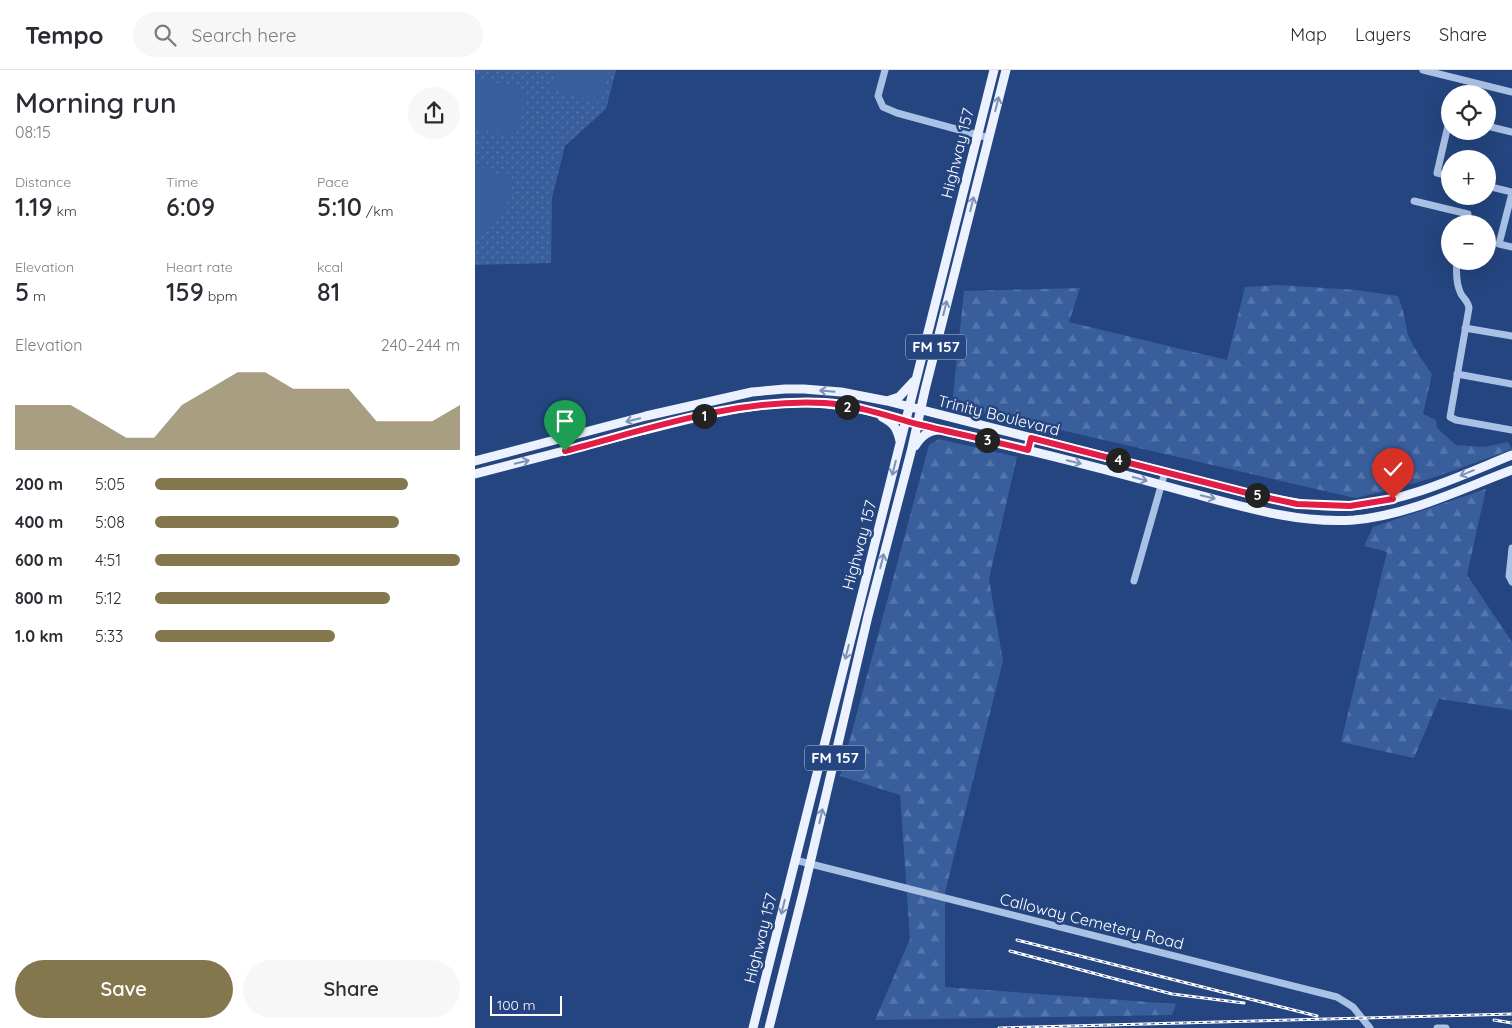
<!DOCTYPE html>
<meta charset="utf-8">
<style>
body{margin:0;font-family:Quicksand,sans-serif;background:#f7f7f7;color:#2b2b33;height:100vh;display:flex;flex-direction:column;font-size:19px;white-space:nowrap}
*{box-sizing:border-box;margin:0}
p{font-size:16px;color:#7c7c81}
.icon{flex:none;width:28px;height:28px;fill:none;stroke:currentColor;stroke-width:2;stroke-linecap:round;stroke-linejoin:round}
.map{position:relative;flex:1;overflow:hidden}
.sheet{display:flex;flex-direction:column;background:#fff;width:475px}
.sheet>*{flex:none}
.controls{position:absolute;left:966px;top:15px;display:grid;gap:10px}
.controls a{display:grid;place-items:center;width:55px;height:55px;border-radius:50%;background:#fff;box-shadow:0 5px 20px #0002;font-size:25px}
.scale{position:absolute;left:15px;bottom:12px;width:72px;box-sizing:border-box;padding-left:5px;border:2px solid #fff;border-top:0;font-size:14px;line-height:18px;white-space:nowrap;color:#fff;-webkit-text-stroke:4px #24457f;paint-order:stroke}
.pin{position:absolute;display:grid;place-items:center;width:42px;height:42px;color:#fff;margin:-51px -21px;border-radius:50% 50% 50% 0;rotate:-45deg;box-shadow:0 0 5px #0007}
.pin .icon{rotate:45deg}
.km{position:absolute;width:25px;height:25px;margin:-12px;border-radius:50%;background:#222;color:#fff;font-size:14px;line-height:25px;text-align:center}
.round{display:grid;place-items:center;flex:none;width:52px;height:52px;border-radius:26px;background:#f7f7f7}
.head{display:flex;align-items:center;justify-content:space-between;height:85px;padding:0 15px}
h1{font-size:28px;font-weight:600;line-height:38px}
.figures{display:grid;grid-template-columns:repeat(3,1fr);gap:8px;height:85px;padding:5px 15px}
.figures div{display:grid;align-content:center}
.figures b{font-size:25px;font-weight:600}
.figures small{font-size:14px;font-weight:400}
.figures p{font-size:14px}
.chart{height:140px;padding:10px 15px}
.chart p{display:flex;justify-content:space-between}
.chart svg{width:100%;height:90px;margin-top:5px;fill:#84774e;opacity:.7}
.button{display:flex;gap:10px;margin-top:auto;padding:10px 15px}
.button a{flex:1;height:58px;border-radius:30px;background:#84774e;color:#fff;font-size:20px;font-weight:600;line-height:58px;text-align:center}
.button a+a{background:#f7f7f7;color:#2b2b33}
ul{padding:0 15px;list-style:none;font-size:16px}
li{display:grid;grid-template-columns:80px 60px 1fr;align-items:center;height:38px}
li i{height:12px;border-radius:6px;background:#84774e}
header{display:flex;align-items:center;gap:30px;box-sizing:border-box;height:70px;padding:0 25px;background:#fff;border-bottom:1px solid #e1e1e2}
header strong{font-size:24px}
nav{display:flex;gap:28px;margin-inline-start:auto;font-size:18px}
.search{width:350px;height:45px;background:#f7f7f7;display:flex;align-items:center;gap:12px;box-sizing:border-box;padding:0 18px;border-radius:28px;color:#7c7c81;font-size:19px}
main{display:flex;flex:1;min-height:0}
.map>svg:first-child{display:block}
</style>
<header>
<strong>Tempo</strong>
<div class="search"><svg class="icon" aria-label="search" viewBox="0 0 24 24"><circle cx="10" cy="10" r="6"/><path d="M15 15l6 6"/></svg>Search here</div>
<nav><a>Map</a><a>Layers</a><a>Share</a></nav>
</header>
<main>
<section class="sheet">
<div class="head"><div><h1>Morning run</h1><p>08:15</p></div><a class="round"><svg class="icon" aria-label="share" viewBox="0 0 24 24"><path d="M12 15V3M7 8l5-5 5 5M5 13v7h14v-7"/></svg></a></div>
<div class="figures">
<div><p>Distance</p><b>1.19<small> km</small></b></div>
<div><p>Time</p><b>6:09</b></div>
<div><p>Pace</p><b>5:10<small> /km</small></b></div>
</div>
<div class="figures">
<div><p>Elevation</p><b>5<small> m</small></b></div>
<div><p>Heart rate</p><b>159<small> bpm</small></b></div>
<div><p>kcal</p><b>81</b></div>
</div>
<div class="chart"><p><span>Elevation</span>240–244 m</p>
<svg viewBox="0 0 160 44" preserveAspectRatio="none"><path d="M0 44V22L10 22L20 22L30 30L40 38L50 38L60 22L70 14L80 6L90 6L100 14L110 14L120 14L130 30L140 30L150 30L160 22V44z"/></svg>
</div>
<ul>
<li><b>200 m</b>5:05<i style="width:83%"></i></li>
<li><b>400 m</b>5:08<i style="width:80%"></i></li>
<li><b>600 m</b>4:51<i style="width:100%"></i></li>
<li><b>800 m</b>5:12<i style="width:77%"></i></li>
<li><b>1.0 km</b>5:33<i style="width:59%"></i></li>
</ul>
<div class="button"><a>Save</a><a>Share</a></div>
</section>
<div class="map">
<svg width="1037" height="958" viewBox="0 0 1037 958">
<defs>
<pattern id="forest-firs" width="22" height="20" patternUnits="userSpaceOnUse" patternTransform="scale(1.25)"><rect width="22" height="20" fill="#385e9c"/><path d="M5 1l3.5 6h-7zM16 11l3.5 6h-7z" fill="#5676ab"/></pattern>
<pattern id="park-dots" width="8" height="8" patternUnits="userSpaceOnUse" patternTransform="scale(1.25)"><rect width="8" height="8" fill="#385e9c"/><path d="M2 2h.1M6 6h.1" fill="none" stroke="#5676ab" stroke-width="1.8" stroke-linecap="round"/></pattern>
</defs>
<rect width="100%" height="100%" fill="#24457f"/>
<!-- forest -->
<path fill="url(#forest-firs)" d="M 804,215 L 881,220 L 923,226 L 928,241 L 933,265 L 943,284 L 957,304 L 948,344 L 961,350 L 962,358 L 981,375 L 1009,377 L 1033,372 L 1037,379 C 984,399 936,417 880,428 L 477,335 L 489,221 L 605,218 L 594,252 L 752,290 L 770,217 Z
M 464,369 L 542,387 L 514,509 L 528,591 L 470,822 L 470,917 L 701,934 L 697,945 L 400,950 L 435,869 L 425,725 L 365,706 L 454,375 Z
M 1011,419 L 992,505 L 1037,572 L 1037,640 L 964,629 L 939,688 L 866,672 L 912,482 L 889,476 L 898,457 Z"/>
<!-- park -->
<path fill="url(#park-dots)" d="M 0,0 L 141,0 L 131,39 L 90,76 L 77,128 L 76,193 L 0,195 Z"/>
<!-- pitch -->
<path fill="#385e9c" d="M 82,0 L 134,0 L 124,33 L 76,19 Z
M 0,8 L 52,20 L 40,67 L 0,57 Z
M 0,94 L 38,110 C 35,135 24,154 0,165 Z"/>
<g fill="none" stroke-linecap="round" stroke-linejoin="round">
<!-- minor -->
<path stroke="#aac1e6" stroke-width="7" d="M 410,0 L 403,26 L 408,37 L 422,43 L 514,68
M 948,0 L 1037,22
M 975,47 L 962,103 L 975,106
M 1012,56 L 1037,62
M 1012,116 L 1037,122
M 1037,123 L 1024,174 L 1037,177
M 939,131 L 993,144 L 991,154
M 982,191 C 981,202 981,214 986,224 C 989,229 993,231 994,238 L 975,347 L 981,350 L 1037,360
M 990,258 L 1037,266
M 982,304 L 1037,314
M 1037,478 L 1034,506 L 1037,512
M 659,511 L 690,402
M 320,790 L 862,927 L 878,937 L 895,958
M 962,958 L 971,958"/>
<!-- major -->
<path stroke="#ebf1fd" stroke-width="9" d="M 412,331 L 424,327 L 439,311
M 407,347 C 419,353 422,358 425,371
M 440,376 C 446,367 452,361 463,360
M 0,391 L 171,346 L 277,322 L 310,319 L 329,319 L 366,322 L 412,331 L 780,425 C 812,432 843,438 876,436 C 933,431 985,406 1037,385
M 0,404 C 55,390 111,375 166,361 C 226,346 289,328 351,334 C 390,337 428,351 466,360 C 546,378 626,398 705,420 C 762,435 820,454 879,450 C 934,445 986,419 1037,400
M 278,958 L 519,0
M 294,958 L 329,819 L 393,546 L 436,382 L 450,320 L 531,0"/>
<!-- rail casing -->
<g stroke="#fff" stroke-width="3">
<path id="rail" d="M 542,870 L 842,946
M 535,881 L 697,924 L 769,933
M 1019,950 L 1037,953
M 524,958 L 1037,944"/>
</g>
<!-- rail -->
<use href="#rail" stroke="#24457f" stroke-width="1" stroke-dasharray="4" stroke-linecap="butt"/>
</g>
<!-- one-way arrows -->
<defs><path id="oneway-shaft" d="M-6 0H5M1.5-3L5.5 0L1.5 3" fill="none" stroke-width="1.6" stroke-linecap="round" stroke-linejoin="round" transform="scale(1.25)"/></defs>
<g stroke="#7e92b8">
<use href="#oneway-shaft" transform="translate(522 34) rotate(-76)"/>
<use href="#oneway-shaft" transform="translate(497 134) rotate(-76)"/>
<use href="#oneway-shaft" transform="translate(470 238) rotate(-76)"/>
<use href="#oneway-shaft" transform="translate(352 321) rotate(-175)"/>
<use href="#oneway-shaft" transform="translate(158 350) rotate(166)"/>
<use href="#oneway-shaft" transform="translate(47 392) rotate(-14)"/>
<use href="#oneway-shaft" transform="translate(599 392) rotate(14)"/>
<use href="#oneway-shaft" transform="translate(419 398) rotate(104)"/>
<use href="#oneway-shaft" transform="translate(992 403) rotate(158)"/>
<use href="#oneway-shaft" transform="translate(665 409) rotate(15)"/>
<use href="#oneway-shaft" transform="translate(733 427) rotate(14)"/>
<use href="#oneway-shaft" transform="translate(407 491) rotate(-76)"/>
<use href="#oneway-shaft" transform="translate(372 582) rotate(104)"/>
<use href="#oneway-shaft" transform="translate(346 746) rotate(-77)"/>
<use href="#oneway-shaft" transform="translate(308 837) rotate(104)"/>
</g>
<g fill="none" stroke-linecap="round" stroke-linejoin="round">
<!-- route casing -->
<g stroke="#fff" stroke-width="10">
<path id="route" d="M 90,381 C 174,359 262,328 350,333 C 383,335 415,347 446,355 C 482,364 518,371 553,380 L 556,368 L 780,425 L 822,434 L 875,436 L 918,429"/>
</g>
<!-- route -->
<use href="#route" stroke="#e11d48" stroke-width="6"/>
</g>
<g text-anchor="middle" stroke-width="5" stroke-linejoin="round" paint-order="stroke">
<!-- shield labels -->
<g fill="#24457f" stroke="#bdc7d9" stroke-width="1">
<rect x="431" y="264.5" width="60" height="25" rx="4"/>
<rect x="330" y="675.5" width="60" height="25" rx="4"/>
</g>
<g font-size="15" font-weight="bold" fill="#fff">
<text x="461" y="282">FM 157</text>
<text x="360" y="693">FM 157</text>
</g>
<!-- street labels -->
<g font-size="16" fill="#fff" stroke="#24457f">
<text transform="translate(482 83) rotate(-76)" y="6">Highway 157</text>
<text transform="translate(524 345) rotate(14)" y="6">Trinity Boulevard</text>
<text transform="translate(384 475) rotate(-75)" y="6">Highway 157</text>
<text transform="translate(617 851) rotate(14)" y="6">Calloway Cemetery Road</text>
<text transform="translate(285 868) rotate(-76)" y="6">Highway 157</text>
</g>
</g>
</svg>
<div class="controls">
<a><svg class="icon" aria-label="locate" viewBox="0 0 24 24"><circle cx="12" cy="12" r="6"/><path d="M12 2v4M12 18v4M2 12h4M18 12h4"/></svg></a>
<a>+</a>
<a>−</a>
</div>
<div class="scale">100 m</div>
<div class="pin" style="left:90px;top:381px;background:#1e9e55"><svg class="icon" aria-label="arrive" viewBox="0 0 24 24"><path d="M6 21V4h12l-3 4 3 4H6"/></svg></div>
<div class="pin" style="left:918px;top:429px;background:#d93025"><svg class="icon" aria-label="check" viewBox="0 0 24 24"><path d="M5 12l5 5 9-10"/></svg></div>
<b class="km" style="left:229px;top:346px">1</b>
<b class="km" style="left:372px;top:337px">2</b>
<b class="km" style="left:512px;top:370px">3</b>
<b class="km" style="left:643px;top:390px">4</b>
<b class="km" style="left:782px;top:425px">5</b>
</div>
</main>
